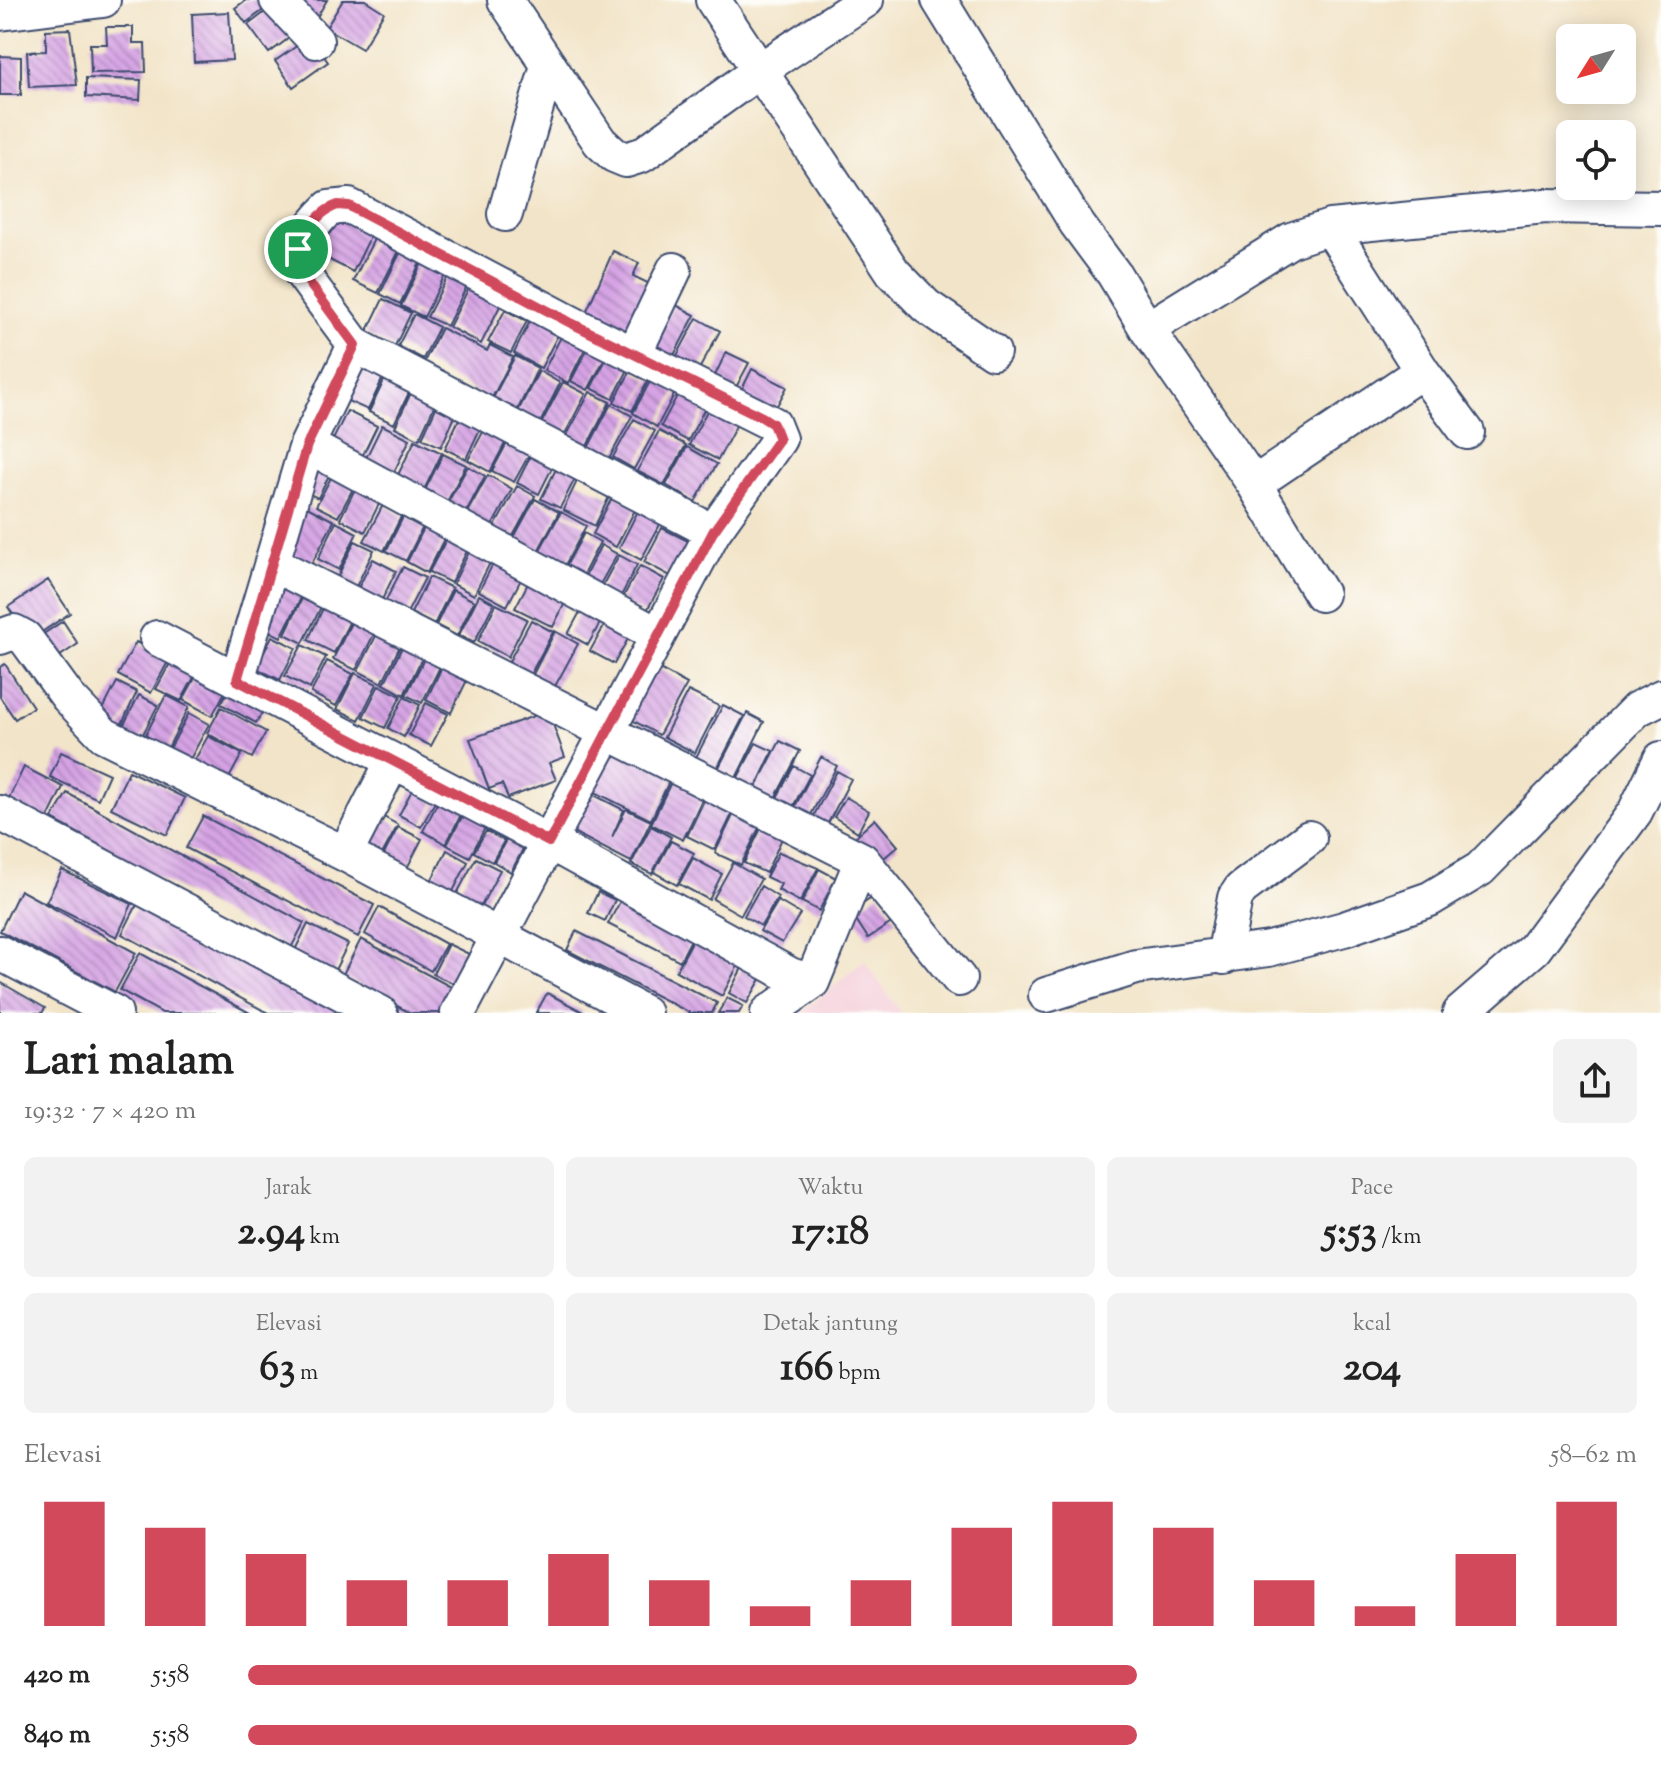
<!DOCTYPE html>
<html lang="id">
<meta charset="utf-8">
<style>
body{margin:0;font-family:"Sorts Mill Goudy",serif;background:#f2f2f2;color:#222;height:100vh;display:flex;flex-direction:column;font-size:30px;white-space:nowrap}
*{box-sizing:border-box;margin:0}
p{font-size:26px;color:#767676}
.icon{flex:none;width:44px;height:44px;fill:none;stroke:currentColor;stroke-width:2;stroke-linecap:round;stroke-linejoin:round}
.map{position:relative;height:1013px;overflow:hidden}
.sheet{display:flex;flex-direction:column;background:#fff;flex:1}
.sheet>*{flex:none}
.needle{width:52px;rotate:233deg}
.buttons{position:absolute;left:1556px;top:24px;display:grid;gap:16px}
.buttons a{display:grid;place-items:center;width:80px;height:80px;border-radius:12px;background:#fff;box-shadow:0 4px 20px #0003;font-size:40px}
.pin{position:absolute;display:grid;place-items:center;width:68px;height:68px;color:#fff;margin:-34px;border:4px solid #fff;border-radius:50%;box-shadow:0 2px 8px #0007}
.round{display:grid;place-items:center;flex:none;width:84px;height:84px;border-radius:12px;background:#f2f2f2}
.head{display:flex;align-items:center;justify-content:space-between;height:136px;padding:0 24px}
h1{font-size:44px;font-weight:800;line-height:60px}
.metrics{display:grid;grid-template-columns:repeat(3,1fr);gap:12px;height:136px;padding:8px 24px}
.metrics div{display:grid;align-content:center;border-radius:12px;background:#f2f2f2;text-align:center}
.metrics b{font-size:40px;font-weight:800}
.metrics small{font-size:22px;font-weight:400}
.metrics p{font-size:22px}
.chart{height:224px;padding:16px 24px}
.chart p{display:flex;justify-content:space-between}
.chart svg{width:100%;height:144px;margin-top:8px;stroke:#d1495b;stroke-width:6}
ul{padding:0 24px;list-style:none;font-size:26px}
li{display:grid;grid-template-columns:128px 96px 1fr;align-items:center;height:60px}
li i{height:20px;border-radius:10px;background:#d1495b}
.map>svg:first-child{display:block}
</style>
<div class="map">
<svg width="1661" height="1013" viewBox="0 0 1661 1013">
<defs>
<pattern id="building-back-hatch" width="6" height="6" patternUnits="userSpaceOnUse" patternTransform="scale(2)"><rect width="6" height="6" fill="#d6a3e4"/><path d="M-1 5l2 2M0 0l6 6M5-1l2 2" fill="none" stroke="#ad85bc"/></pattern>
</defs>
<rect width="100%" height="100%" fill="#fdfcf7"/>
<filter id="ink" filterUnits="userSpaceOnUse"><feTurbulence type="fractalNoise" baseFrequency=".0125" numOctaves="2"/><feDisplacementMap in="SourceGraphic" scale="16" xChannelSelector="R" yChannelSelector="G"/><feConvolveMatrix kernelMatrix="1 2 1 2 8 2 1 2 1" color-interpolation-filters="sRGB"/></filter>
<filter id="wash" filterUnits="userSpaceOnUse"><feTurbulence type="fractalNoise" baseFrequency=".006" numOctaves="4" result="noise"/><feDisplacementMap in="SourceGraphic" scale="32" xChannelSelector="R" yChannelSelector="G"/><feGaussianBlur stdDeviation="1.8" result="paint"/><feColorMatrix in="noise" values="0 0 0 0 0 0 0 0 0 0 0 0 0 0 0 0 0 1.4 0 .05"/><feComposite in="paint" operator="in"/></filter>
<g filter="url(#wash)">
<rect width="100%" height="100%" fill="#f2e4c8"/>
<!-- built -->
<path fill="#f5cfdb" d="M 864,961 L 901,1013 L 801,1013 Z"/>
<g id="blocks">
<!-- building -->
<path fill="url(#building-back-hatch)" d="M 246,0 L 267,0 L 270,5 L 246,23 L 235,8 Z
M 293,0 L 327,0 L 314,22 Z
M 343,0 L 365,0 L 384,12 L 362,49 L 326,28 Z
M 272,7 L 293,35 L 269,53 L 248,25 Z
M 229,12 L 232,60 L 194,62 L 192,14 Z
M 106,27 L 133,27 L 133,43 L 145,43 L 146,72 L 91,73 L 90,44 L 107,44 Z
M 70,29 L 77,85 L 29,87 L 27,52 L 46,51 L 46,30 Z
M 310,37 L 328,62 L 293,87 L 275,61 Z
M 0,56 L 21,57 L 21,95 L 0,95 Z
M 86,78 L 141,80 L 140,100 L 86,97 Z
M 333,209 L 374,229 L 353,272 L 312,251 Z
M 378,231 L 403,243 L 378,293 L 353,281 Z
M 403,247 L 423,257 L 400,304 L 380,294 Z
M 613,251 L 639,263 L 633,276 L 654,286 L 630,339 L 584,317 Z
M 426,255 L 449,267 L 424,317 L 401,306 Z
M 451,270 L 470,280 L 447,326 L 427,317 Z
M 473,280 L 505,296 L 481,344 L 449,327 Z
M 383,299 L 411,313 L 394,348 L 366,334 Z
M 674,304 L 695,315 L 672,359 L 651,348 Z
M 505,310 L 527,321 L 511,353 L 488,342 Z
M 535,311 L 563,325 L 541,368 L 514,353 Z
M 414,314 L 439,327 L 423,359 L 398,346 Z
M 697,318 L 720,331 L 697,373 L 674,361 Z
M 441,328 L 487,351 L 490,345 L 513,357 L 491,400 L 424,362 Z
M 565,329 L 589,341 L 568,383 L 544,370 Z
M 591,342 L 609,351 L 588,390 L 571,381 Z
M 610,352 L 631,364 L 613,399 L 591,388 Z
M 726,352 L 749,363 L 733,393 L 712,382 Z
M 515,356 L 538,368 L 516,413 L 492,400 Z
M 363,357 L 387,369 L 368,410 L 343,399 Z
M 752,369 L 787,387 L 772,415 L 738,397 Z
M 389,370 L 414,382 L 394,424 L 369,412 Z
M 631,370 L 649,379 L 632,411 L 614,402 Z
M 539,371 L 560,383 L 539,425 L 517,413 Z
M 652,378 L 676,391 L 657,427 L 633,413 Z
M 563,382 L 586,394 L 564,436 L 541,424 Z
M 415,384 L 439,396 L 419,439 L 395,427 Z
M 590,392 L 610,402 L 586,448 L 566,437 Z
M 678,394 L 705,408 L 688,441 L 661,426 Z
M 440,399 L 459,408 L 441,447 L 422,438 Z
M 611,404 L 632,416 L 609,459 L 588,448 Z
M 465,406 L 486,416 L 466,459 L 445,449 Z
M 709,407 L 738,422 L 718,460 L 689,445 Z
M 347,411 L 377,426 L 359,463 L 329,448 Z
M 490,419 L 512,430 L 490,472 L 468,460 Z
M 634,419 L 655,431 L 634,469 L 613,457 Z
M 382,425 L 410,439 L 392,476 L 364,462 Z
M 659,431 L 686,445 L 664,485 L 637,471 Z
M 513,432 L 535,444 L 514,482 L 492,471 Z
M 415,440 L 442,453 L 422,494 L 395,481 Z
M 536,445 L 558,456 L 539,494 L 517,483 Z
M 687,447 L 717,464 L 695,502 L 666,485 Z
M 443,454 L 466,465 L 445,506 L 423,494 Z
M 313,455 L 334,465 L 318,498 L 296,488 Z
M 562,457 L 581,467 L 560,508 L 541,499 Z
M 468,466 L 485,476 L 465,514 L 447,504 Z
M 335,470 L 357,481 L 338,517 L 316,506 Z
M 488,475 L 512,489 L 491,528 L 466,514 Z
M 577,481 L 609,497 L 595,526 L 563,510 Z
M 358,483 L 383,496 L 365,532 L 340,519 Z
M 517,486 L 535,496 L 512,538 L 494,528 Z
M 614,494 L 637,506 L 616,547 L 593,534 Z
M 535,499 L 559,512 L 537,553 L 513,539 Z
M 383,505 L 402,515 L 384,551 L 364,541 Z
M 305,506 L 334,521 L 309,569 L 281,554 Z
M 640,507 L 663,519 L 641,560 L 619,548 Z
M 561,512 L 586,526 L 563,569 L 537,555 Z
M 404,515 L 424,525 L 406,561 L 386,551 Z
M 336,522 L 357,533 L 339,570 L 318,559 Z
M 425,526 L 445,537 L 427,573 L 407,562 Z
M 662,528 L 692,543 L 674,578 L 644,562 Z
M 584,533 L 600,542 L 582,577 L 565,568 Z
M 448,536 L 469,547 L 451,583 L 429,572 Z
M 355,541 L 374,550 L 356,587 L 337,578 Z
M 601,545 L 617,554 L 598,588 L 583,580 Z
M 471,548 L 492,559 L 474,595 L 453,584 Z
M 619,555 L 637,565 L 619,600 L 600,590 Z
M 497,556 L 526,570 L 507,606 L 479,591 Z
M 373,559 L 396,571 L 378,608 L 354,596 Z
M 640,566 L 664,579 L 645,614 L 621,601 Z
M 403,567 L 425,578 L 406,615 L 384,604 Z
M 534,572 L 571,591 L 553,627 L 515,608 Z
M 429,577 L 452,588 L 434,625 L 411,613 Z
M 48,580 L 70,613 L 30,640 L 8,607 Z
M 279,582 L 303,594 L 281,637 L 257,625 Z
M 453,590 L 474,601 L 457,636 L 436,625 Z
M 305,592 L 324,601 L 303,643 L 285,634 Z
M 479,595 L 494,603 L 474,643 L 459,635 Z
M 587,599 L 607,610 L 588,645 L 568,634 Z
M 325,604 L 352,617 L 334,653 L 308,640 Z
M 496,604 L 527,619 L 508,657 L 478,641 Z
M 611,614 L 634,628 L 614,664 L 590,651 Z
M 353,619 L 376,630 L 356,670 L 333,659 Z
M 531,620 L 553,632 L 529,677 L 507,665 Z
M 63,621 L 78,644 L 51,662 L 36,639 Z
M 380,628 L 403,640 L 382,683 L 358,671 Z
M 555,631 L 578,644 L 553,690 L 531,678 Z
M 272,636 L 296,648 L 280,680 L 256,668 Z
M 406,639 L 426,650 L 404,695 L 384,684 Z
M 136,642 L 169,660 L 151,693 L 118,675 Z
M 302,645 L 326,657 L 310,689 L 285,676 Z
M 429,649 L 445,657 L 422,703 L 406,695 Z
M 173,658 L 197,672 L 181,701 L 156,689 Z
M 446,659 L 471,672 L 451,713 L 426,700 Z
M 327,661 L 353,674 L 336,706 L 311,693 Z
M 5,664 L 33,707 L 15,719 L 0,697 L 0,667 Z
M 202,665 L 231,681 L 212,716 L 183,700 Z
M 654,666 L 687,684 L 659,735 L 627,717 Z
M 355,673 L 377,684 L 359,720 L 337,709 Z
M 233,681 L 269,701 L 256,723 L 221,704 Z
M 117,682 L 137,692 L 119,730 L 98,719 Z
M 379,685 L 401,696 L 385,728 L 363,717 Z
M 688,691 L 719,706 L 695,753 L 664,737 Z
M 139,695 L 158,705 L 139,742 L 120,732 Z
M 166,695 L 189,707 L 166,752 L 143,740 Z
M 404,697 L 420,705 L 404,737 L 388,728 Z
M 426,703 L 448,714 L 431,746 L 409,735 Z
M 723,705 L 744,716 L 712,778 L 691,767 Z
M 221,707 L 266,732 L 252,758 L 207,733 Z
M 548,711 L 565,757 L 549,763 L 556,780 L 508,798 L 502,784 L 489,789 L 470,739 Z
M 189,713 L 209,724 L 187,765 L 167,754 Z
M 747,713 L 764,722 L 736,778 L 718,769 Z
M 208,736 L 242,754 L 227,782 L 193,763 Z
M 780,741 L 800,751 L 772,804 L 735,783 L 756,743 L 773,751 L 756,787 Z
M 610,750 L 672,775 L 651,820 L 591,790 Z
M 61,752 L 109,774 L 98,799 L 50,777 Z
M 821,757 L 837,766 L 807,822 L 791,814 Z
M 794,766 L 810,775 L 789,814 L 773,805 Z
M 24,767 L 63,787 L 47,820 L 8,800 Z
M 129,771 L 185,798 L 167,835 L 111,808 Z
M 837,771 L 851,779 L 826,827 L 812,819 Z
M 674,776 L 706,791 L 683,840 L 651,824 Z
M 710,788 L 738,802 L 715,850 L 687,836 Z
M 412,790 L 435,802 L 421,827 L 399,815 Z
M 443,792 L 466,805 L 446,844 L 423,831 Z
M 588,792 L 624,810 L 612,837 L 626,809 L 651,821 L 631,862 L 569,830 Z
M 67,793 L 304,923 L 290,950 L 52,819 Z
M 846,797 L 869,811 L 858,832 L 834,817 Z
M 469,804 L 491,816 L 470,857 L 447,845 Z
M 371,810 L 398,825 L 378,862 L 352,848 Z
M 734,813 L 760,826 L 741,865 L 715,853 Z
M 203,816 L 374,905 L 358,937 L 186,848 Z
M 875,819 L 898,846 L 877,864 L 854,838 Z
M 764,822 L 785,832 L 766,873 L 744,863 Z
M 651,826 L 671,837 L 652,874 L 631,864 Z
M 398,827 L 422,839 L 403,876 L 379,864 Z
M 486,831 L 504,841 L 492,862 L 474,852 Z
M 506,840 L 523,849 L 511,872 L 494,862 Z
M 671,841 L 694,853 L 677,885 L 654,872 Z
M 447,850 L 468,862 L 448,901 L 427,889 Z
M 779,852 L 818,868 L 800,902 L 778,890 L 781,884 L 766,877 Z
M 476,858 L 500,870 L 477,914 L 453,901 Z
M 693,858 L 722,874 L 709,900 L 679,884 Z
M 733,863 L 761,879 L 741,915 L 713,899 Z
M 819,869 L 836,878 L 819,911 L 802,902 Z
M 62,870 L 132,904 L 117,937 L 46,902 Z
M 761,886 L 778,897 L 761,926 L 744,916 Z
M 20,890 L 136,953 L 115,992 L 0,931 Z
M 598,892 L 615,900 L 605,921 L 588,913 Z
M 879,893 L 896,920 L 868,938 L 851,912 Z
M 624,894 L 696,930 L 680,961 L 608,924 Z
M 141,897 L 356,1013 L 268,1013 L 122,934 Z
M 778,901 L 800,914 L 782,943 L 760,931 Z
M 379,907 L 446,944 L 431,971 L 365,934 Z
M 308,924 L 348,944 L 331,978 L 291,958 Z
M 576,931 L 717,1003 L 712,1013 L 690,1013 L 567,950 Z
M 698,931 L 743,956 L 722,996 L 676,971 Z
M 361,939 L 453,988 L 440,1013 L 410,1013 L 342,976 Z
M 448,944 L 469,954 L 454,984 L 433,974 Z
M 140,953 L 187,979 L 250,1013 L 162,1013 L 142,1002 L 120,990 Z
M 742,968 L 761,979 L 747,1003 L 729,993 Z
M 0,982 L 45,1008 L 42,1013 L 0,1013 Z
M 547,993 L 570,1005 L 585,1013 L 536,1013 Z
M 727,998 L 743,1006 L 739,1013 L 718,1013 Z"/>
</g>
</g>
<g filter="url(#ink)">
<use href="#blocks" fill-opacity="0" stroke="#3b4a6e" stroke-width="2"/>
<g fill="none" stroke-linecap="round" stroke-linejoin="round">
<!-- minor casing -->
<g stroke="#3b4a6e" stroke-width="38">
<path id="minor" d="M 277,0 L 316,41
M 505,0 L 600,142 L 614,155 L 626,160 L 642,155 L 760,70 L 866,0
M 713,0 L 893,272 L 926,306 L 993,352
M 939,0 L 1077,224 L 1114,274 L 1147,329 L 1254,484 L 1321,594
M 0,13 L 103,0
M 505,214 L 548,66
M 1330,227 L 1422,371 L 1467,432
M 1147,329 L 1291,240 L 1330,227 L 1546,206 L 1661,208
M 355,345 L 713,532
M 634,354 L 674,270
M 307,445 L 658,635
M 1254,484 L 1422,371
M 273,564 L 862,860 L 959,979
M 0,637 L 14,632 L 25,638 L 68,697 L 104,735 L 345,854 L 644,1013
M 157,638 L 549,842 L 790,975 L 812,982
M 237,680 L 307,445 L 355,345 L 301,272 C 294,247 311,225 329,208 L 349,206 L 569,322 L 773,424 L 779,439 L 713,532 L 458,1013
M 0,813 L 380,1013
M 345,854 L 393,761
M 0,953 L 115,1013
M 1224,957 L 1235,898 L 1241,889 L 1309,838
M 1046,995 L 1136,967 L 1269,949 L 1344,929 L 1430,899 L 1480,869 L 1637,709 L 1661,697
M 768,1013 L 812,982 L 862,860
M 1460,1013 L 1534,949 L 1635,812 L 1661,759"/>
</g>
<!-- minor -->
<use href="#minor" stroke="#fff" stroke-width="34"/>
</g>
</g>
<g fill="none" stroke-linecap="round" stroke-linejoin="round" filter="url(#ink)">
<!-- route casing -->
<g stroke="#fff" stroke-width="16">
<path id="route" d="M 338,205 L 349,206 L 569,322 L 762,417 L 773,424 L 779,439 L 713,532 L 549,842 L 237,680 L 307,445 L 355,345 L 301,272 C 294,247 313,213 338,205 Z"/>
</g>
<!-- route -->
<use href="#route" stroke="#d1495b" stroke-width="10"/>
</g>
</svg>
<div class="buttons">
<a><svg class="needle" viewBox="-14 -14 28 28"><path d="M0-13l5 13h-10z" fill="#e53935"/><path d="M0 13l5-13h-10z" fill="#767676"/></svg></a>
<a><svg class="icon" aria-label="locate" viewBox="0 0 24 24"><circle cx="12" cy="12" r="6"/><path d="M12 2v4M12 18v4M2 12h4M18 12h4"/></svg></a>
</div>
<div class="pin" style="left:298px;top:249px;background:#1e9e55"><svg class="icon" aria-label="arrive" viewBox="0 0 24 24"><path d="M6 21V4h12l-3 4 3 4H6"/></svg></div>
</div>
<section class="sheet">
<div class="head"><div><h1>Lari malam</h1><p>19:32 · 7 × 420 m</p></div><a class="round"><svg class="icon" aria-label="share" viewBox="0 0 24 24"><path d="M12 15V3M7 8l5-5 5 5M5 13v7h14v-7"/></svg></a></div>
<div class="metrics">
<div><p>Jarak</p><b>2.94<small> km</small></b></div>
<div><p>Waktu</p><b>17:18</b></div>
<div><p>Pace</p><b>5:53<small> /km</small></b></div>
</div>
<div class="metrics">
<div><p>Elevasi</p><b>63<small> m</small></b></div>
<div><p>Detak jantung</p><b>166<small> bpm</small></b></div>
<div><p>kcal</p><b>204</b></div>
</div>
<div class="chart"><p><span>Elevasi</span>58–62 m</p>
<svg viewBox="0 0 160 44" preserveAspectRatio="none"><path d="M5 44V6M15 44V14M25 44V22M35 44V30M45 44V30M55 44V22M65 44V30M75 44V38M85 44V30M95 44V14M105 44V6M115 44V14M125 44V30M135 44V38M145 44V22M155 44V6"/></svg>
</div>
<ul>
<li><b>420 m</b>5:58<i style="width:64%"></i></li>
<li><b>840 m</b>5:58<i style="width:64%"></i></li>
</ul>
</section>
